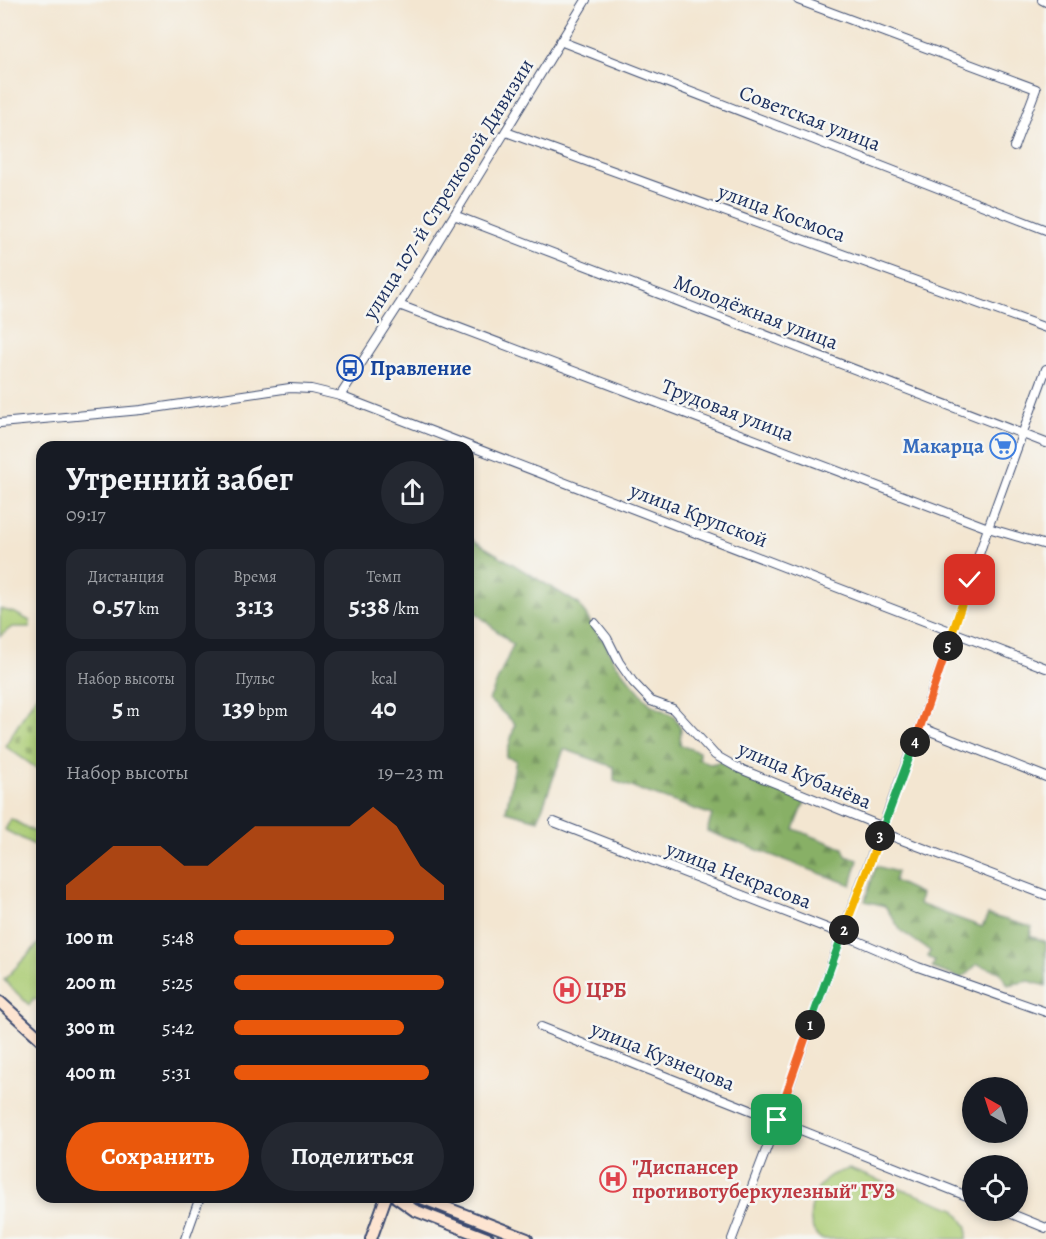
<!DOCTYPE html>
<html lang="ru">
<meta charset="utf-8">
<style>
body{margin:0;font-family:Alegreya,serif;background:#242831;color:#f1f3f6;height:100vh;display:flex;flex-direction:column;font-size:22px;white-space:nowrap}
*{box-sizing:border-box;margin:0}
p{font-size:20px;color:#9ea1a6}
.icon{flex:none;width:33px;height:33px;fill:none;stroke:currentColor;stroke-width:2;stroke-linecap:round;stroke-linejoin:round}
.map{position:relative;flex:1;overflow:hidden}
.side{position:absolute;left:36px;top:441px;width:438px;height:762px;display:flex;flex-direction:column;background:#171b24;border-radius:18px;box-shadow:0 3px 9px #0003}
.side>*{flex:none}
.needle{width:39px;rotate:321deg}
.fabs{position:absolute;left:962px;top:1077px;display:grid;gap:12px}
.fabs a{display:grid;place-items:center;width:66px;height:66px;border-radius:50%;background:#171b24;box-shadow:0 3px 9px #0003;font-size:30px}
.pin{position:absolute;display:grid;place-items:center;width:51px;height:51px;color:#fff;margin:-26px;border-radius:12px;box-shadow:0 3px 9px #0006}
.km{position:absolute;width:30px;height:30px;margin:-15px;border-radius:50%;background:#222;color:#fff;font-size:16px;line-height:30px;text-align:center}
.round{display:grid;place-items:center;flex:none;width:63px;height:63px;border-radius:32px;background:#242831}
.head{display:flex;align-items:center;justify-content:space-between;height:102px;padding:0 30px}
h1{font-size:33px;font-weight:600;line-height:45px}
.figures{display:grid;grid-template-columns:repeat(3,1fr);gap:9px;height:102px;padding:6px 30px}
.figures div{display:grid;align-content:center;border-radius:15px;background:#242831;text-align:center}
.figures b{font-size:26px;font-weight:600}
.figures small{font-size:16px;font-weight:400}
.figures p{font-size:16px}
.chart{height:168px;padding:12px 30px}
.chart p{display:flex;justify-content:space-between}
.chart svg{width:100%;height:108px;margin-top:6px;fill:#ea580c;opacity:.7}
.button{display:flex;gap:12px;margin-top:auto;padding:12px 30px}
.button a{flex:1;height:69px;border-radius:36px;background:#ea580c;color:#fff;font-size:24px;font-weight:600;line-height:69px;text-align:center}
.button a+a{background:#242831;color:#f1f3f6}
ul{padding:0 30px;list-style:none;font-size:20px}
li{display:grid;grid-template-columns:96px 72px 1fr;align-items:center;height:45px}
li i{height:15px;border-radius:8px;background:#ea580c}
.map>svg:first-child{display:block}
</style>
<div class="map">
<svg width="1046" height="1239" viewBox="0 0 1046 1239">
<defs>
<pattern id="forest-firs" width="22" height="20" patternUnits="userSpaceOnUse" patternTransform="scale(1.5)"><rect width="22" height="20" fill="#88b066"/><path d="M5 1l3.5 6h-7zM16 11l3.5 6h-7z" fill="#6e9057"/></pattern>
<pattern id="cemetery-stones" width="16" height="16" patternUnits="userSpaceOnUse" patternTransform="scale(1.5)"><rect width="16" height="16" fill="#abcc74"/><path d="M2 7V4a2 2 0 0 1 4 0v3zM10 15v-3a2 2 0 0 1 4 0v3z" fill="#8aa662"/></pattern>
</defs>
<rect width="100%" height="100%" fill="#f6f6f2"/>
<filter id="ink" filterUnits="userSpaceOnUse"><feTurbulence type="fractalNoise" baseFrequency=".0167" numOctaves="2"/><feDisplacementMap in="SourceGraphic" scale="12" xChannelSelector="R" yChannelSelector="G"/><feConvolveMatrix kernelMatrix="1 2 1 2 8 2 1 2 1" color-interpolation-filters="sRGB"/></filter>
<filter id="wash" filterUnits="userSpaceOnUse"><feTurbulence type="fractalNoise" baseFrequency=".008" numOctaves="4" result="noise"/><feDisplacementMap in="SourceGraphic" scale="24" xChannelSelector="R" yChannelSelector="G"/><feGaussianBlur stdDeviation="1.35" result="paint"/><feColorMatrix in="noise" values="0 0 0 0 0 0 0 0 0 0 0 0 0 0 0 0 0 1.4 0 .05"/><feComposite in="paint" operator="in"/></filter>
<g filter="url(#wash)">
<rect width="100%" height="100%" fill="#f3e6d1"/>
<!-- green -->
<path fill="#abcc74" stroke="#637e69" stroke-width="1.5" d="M 0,609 L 15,613 L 30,621 L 30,627 L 12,627 L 0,636 Z
M 11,819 L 42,836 L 42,849 L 5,830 Z
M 42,940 L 42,995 L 40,994 L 37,1000 L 34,998 L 29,1005 L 4,980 Z
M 849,1169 L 955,1209 L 967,1227 L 967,1239 L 821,1239 C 802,1225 812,1191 827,1178 C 833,1173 841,1171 849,1169 Z"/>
<!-- forest -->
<path fill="url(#forest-firs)" stroke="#527062" stroke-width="1.5" d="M 468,537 L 579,604 L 597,633 L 604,641 L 616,664 L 650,704 L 674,716 L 681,728 L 680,745 L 699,752 L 699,758 C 706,764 712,766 720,761 L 735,772 L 805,802 L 794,829 L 843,848 L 846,856 L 858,860 L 851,885 L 707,831 L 712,815 L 614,781 L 614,767 L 564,749 L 538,820 L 506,811 L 516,760 L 506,757 L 515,724 L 489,700 L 513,645 L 468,606 Z
M 876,866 L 897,872 L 894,881 L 921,894 L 919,904 L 982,927 L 988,915 L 1032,927 L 1030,936 L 1046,942 L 1046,986 L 1029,981 L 1008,985 L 1000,972 L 977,964 L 969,973 L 960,978 L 932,968 L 935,961 L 928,957 L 930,951 L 901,931 L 885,906 L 865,901 Z"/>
<!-- cemetery -->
<path fill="url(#cemetery-stones)" stroke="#637e69" stroke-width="1.5" d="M 42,686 L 42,772 L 5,746 Z"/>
</g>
<g filter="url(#ink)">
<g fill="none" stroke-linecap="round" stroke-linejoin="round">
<!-- street casing -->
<g stroke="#3b4a6f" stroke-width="10">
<path id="street" d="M 798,0 L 1036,89 L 1014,147
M 1042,0 L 1046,2
M 560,41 L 1046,230
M 506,132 L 1046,328
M 454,215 L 1046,443
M 399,305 L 988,528 L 1046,545
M 340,396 L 399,305 L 586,0
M 0,423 L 141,410 L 290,388 L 311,389 L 340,396 L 1046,668
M 595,623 L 607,638 L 619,662 L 633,682 L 651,701 L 673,709 L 715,755 L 738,768 L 883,827
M 920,727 L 1046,777
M 554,822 L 842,934 L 918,967 L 1046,1012
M 881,832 L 1046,895
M 541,1027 L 972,1198
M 1002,1210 L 1046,1228
M 185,1239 L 200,1197
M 732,1239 L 777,1121 L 842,934 L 920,727 L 988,528 L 1046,369"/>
</g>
<!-- secondary casing -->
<g stroke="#3b4a6f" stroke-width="14">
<path id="secondary" d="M 0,1002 L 42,1040
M 397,1198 L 419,1197 L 527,1239
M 397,1198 L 414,1210 L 489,1239
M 371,1239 L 386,1197"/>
</g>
<!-- street -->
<use href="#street" stroke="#fff" stroke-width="8"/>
<!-- secondary -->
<use href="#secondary" stroke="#fde4d1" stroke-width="10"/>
</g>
</g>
<g fill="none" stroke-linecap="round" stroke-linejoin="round" filter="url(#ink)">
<!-- split-1 casing -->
<g stroke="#fff" stroke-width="12">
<path id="split-1" d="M 777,1120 L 810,1025"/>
</g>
<!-- split-2 casing -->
<g stroke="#fff" stroke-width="12">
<path id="split-2" d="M 810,1025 L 844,930"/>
</g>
<!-- split-3 casing -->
<g stroke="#fff" stroke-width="12">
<path id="split-3" d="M 844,930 L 880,836"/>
</g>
<!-- split-4 casing -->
<g stroke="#fff" stroke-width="12">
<path id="split-4" d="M 880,836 L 915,742"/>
</g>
<!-- split-5 casing -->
<g stroke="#fff" stroke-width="12">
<path id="split-5" d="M 915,742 L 948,646"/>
</g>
<!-- split-6 casing -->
<g stroke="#fff" stroke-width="12">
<path id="split-6" d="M 948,646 L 970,580"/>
</g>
<!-- split-1 -->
<use href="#split-1" stroke="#f0652b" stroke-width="8"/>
<!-- split-2 -->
<use href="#split-2" stroke="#22a559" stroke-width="8"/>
<!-- split-3 -->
<use href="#split-3" stroke="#f5b400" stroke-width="8"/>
<!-- split-4 -->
<use href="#split-4" stroke="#22a559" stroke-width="8"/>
<!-- split-5 -->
<use href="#split-5" stroke="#f0652b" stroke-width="8"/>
<!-- split-6 -->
<use href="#split-6" stroke="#f5b400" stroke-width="8"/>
</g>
<!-- icons -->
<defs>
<g id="bus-ring" transform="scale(1.35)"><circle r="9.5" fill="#f6f6f2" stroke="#1a4fb4" stroke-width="1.5"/><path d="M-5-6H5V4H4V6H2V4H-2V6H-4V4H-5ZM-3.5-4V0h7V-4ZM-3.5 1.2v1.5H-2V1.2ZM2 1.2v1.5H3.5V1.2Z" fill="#1a4fb4"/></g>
<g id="supermarket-ring" transform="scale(1.35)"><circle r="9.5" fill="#f6f6f2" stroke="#3f7fe0" stroke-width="1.5"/><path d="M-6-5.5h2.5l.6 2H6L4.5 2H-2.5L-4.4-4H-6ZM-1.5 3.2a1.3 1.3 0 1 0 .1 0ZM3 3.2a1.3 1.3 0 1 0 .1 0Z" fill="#3f7fe0"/></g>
<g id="hospital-ring" transform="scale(1.35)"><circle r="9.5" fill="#f6f6f2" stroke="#e0444e" stroke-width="1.5"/><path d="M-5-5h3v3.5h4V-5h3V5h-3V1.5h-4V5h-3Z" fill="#e0444e"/></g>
</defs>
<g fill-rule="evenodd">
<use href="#bus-ring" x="350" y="368"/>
<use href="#supermarket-ring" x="1003" y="446"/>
<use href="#hospital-ring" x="567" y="990"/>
<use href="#hospital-ring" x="613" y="1179"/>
</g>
<g text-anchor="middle" stroke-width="5" stroke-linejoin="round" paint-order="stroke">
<!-- street labels -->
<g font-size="21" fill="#1b2f5e" stroke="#f6f6f2">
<text transform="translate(810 118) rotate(21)" y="7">Советская улица</text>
<text transform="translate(448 189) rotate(-58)" y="7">улица 107-й Стрелковой Дивизии</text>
<text transform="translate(782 213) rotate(20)" y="7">улица Космоса</text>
<text transform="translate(756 312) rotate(21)" y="7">Молодёжная улица</text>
<text transform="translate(728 410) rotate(21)" y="7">Трудовая улица</text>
<text transform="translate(699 515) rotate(21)" y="7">улица Крупской</text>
<text transform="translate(805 775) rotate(23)" y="7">улица Кубанёва</text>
<text transform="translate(739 875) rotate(21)" y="7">улица Некрасова</text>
<text transform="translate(663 1056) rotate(22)" y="7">улица Кузнецова</text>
</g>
<!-- transit labels -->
<g font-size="21" font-weight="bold" fill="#164399" stroke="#f6f6f2" text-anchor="start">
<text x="370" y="375">Правление</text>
</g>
<!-- shop labels -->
<g font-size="21" font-weight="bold" fill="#366cbe" stroke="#f6f6f2" text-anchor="end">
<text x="984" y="453">Макарца</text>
</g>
<!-- health labels -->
<g font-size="21" font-weight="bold" fill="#be3a42" stroke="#f6f6f2" text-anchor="start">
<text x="586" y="997">ЦРБ</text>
<text x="632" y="1174">"Диспансер<tspan x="632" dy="24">противотуберкулезный" ГУЗ</tspan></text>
</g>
</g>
</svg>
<div class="fabs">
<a><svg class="needle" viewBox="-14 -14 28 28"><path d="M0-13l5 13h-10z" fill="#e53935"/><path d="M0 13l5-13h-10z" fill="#9ea1a6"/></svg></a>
<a><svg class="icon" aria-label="locate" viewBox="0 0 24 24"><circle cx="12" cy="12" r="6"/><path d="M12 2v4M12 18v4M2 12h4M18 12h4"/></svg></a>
</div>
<div class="pin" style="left:777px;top:1120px;background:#1e9e55"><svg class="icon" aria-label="arrive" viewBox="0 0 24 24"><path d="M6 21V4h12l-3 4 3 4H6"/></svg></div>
<div class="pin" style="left:970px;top:580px;background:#d93025"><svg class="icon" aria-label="check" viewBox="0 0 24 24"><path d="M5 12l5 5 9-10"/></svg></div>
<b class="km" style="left:810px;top:1025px">1</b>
<b class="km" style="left:844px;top:930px">2</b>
<b class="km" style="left:880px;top:836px">3</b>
<b class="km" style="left:915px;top:742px">4</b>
<b class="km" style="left:948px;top:646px">5</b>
<section class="side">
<div class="head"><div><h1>Утренний забег</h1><p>09:17</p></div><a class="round"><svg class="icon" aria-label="share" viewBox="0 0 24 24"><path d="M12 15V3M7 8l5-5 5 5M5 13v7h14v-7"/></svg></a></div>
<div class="figures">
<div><p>Дистанция</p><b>0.57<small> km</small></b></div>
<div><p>Время</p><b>3:13</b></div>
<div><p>Темп</p><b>5:38<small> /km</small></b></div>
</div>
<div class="figures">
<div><p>Набор высоты</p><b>5<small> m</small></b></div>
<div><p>Пульс</p><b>139<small> bpm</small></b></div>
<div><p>kcal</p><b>40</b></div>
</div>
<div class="chart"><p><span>Набор высоты</span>19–23 m</p>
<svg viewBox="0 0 160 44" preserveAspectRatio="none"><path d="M0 44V38L10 30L20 22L30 22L40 22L50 30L60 30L70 22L80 14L90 14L100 14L110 14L120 14L130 6L140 14L150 30L160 38V44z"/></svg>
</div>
<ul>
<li><b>100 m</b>5:48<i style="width:76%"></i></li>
<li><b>200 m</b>5:25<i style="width:100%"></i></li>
<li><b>300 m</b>5:42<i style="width:81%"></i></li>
<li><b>400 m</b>5:31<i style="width:93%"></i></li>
</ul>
<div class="button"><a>Сохранить</a><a>Поделиться</a></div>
</section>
</div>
